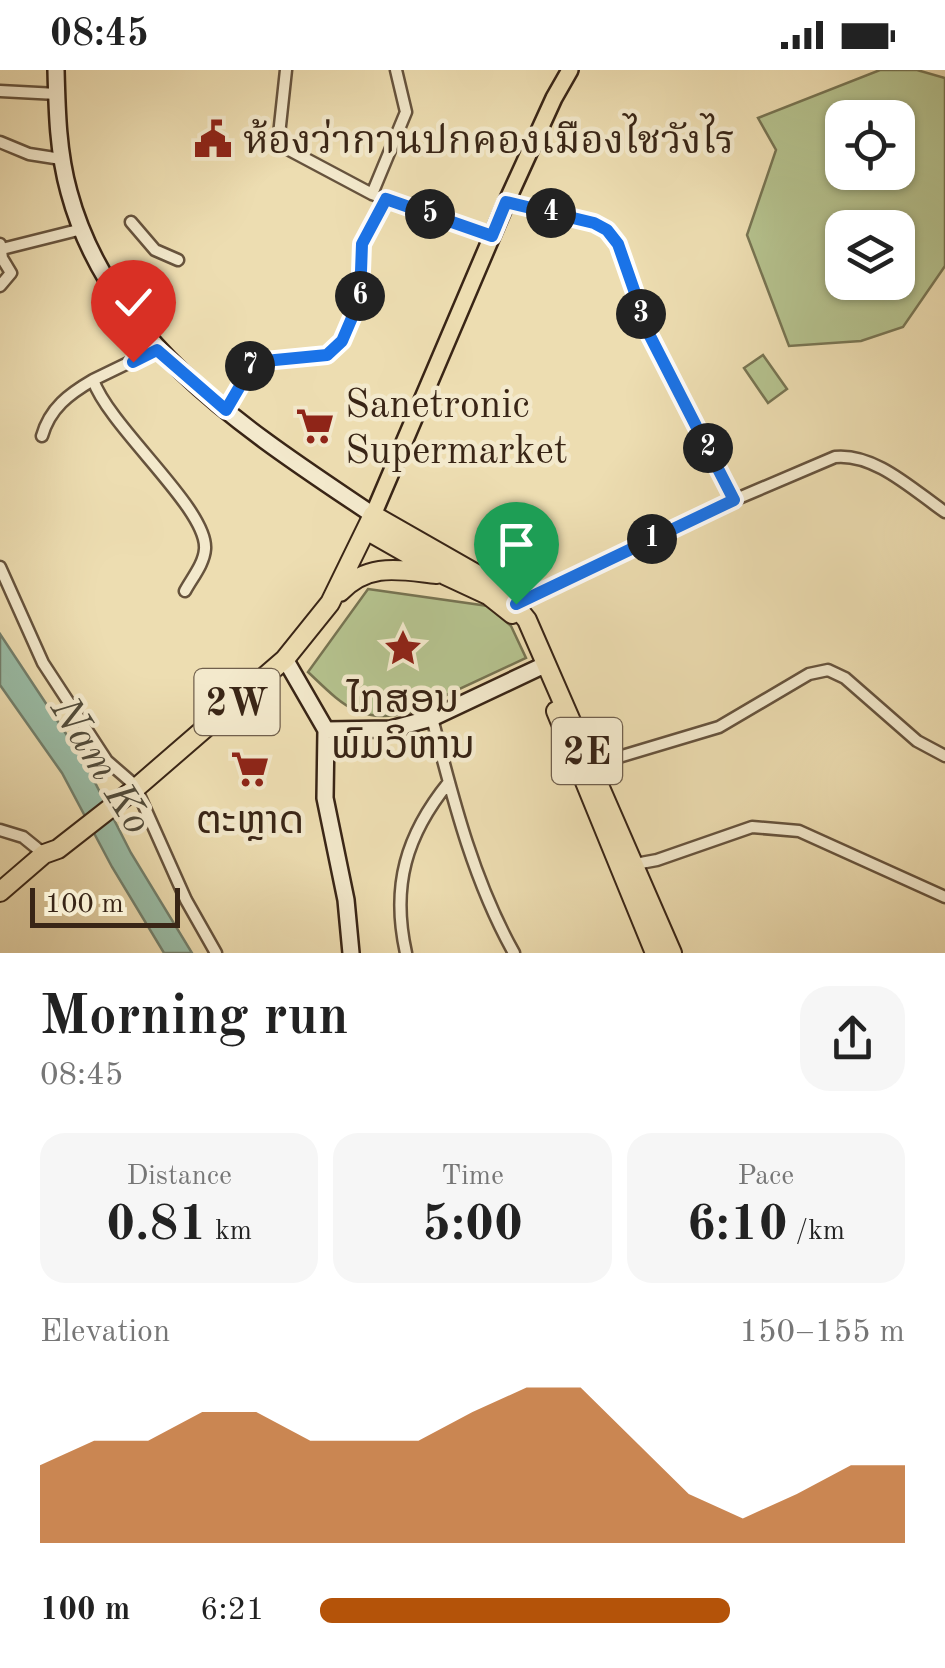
<!DOCTYPE html>
<meta charset="utf-8">
<style>
body{margin:0;font-family:"Old Standard TT","Noto Sans Lao","Noto Serif Thai",serif;background:#f6f6f6;color:#222;height:100vh;display:flex;flex-direction:column;font-size:38px;white-space:nowrap}
*{box-sizing:border-box;margin:0}
p{font-size:32px;color:#767676}
.icon{flex:none;width:55px;height:55px;fill:none;stroke:currentColor;stroke-width:2;stroke-linecap:round;stroke-linejoin:round}
.map{position:relative;height:883px;overflow:hidden}
.panel{display:flex;flex-direction:column;background:#fff;flex:1}
.panel>*{flex:none}
.buttons{position:absolute;left:825px;top:30px;display:grid;gap:20px}
.buttons a{display:grid;place-items:center;width:90px;height:90px;border-radius:20px;background:#fff;box-shadow:0 2px 8px #0004;font-size:50px}
.scale{position:absolute;left:30px;bottom:25px;width:150px;box-sizing:border-box;padding-left:10px;border:5px solid #392516;border-top:0;font-size:28px;line-height:35px;white-space:nowrap;color:#392516;-webkit-text-stroke:8px #f3e9cc;paint-order:stroke}
.pin{position:absolute;display:grid;place-items:center;width:85px;height:85px;color:#fff;margin:-102px -42px;border-radius:50% 50% 50% 0;rotate:-45deg;box-shadow:0 0 10px #0007}
.pin .icon{rotate:45deg}
.km{position:absolute;width:50px;height:50px;margin:-25px;border-radius:50%;background:#222;color:#fff;font-size:28px;line-height:50px;text-align:center}
.round{display:grid;place-items:center;flex:none;width:105px;height:105px;border-radius:30px;background:#f6f6f6}
.head{display:flex;align-items:center;justify-content:space-between;height:170px;padding:0 40px}
h1{font-size:55px;font-weight:800;line-height:75px}
.stats{display:grid;grid-template-columns:repeat(3,1fr);gap:15px;height:170px;padding:10px 40px}
.stats div{display:grid;align-content:center;border-radius:25px;background:#f6f6f6;text-align:center}
.stats b{font-size:50px;font-weight:800}
.stats small{font-size:28px;font-weight:400}
.stats p{font-size:28px}
.chart{height:280px;padding:20px 40px}
.chart p{display:flex;justify-content:space-between}
.chart svg{width:100%;height:180px;margin-top:10px;fill:#b45309;opacity:.7}
ul{padding:0 40px;list-style:none;font-size:32px}
li{display:grid;grid-template-columns:160px 120px 1fr;align-items:center;height:75px}
li i{height:25px;border-radius:12px;background:#b45309}
.status{display:flex;justify-content:space-between;align-items:center;height:70px;padding:0 50px;background:#fff;direction:ltr}
.status svg{height:28px;fill:currentColor}
.map>svg:first-child{display:block}
</style>
<div class="status"><b>08:45</b><svg viewBox="0 0 49 12"><path d="M0 12V9h3v3zM5 12V6h3v6zM10 12V3h3v9zM15 12V0h3v12zM26 1h20v11H26zM47 4h2v5h-2z"/></svg></div>
<div class="map">
<svg width="945" height="883" viewBox="0 0 945 883">
<rect width="100%" height="100%" fill="#edddb1"/>
<filter id="stains"><feTurbulence type="fractalNoise" baseFrequency=".002" numOctaves="4"/><feColorMatrix values="0 0 0 0 .2 0 0 0 0 .09 0 0 0 0 .02 0 0 0 .5 -.17"/></filter>
<radialGradient id="worn" r=".72"><stop offset=".6" stop-color="#630" stop-opacity="0"/><stop offset="1" stop-color="#630" stop-opacity=".3"/></radialGradient>
<!-- green -->
<path fill="#b5c28e" stroke="#777452" stroke-width="2.5" fill-rule="evenodd" d="M 880,0 L 917,0 L 945,8 L 945,196 L 903,257 L 861,271 L 789,276 L 747,165 L 776,80 L 758,48 ZM 842,48 L 898,48 L 898,102 L 842,102 ZM 842,158 L 898,158 L 898,212 L 842,212 Z
M 763,285 L 787,319 L 768,333 L 744,298 Z
M 368,519 L 488,536 L 511,556 L 526,588 L 408,643 C 358,654 342,634 308,602 Z"/>
<!-- water -->
<path fill="#9abda7" stroke="#73806d" stroke-width="2.5" d="M 0,564 L 84,691 L 131,783 L 192,883 L 164,883 L 112,797 L 62,703 L 0,615 Z"/>
<g fill="none" stroke-linecap="round" stroke-linejoin="round">
<!-- street casing -->
<g stroke="#66533d" stroke-width="15">
<path id="street" d="M 286,0 L 278,74 L 372,124 L 492,167
M 0,21 L 57,24
M 0,72 L 29,84 L 61,89
M 372,124 L 406,42 L 396,0
M 507,131 L 593,153 L 607,160 L 617,175 L 650,266 L 734,430
M 131,152 L 155,180 L 178,190
M 2,179 L 82,159
M 0,216 L 11,203 L 2,188 L 0,174
M 157,279 L 93,310 C 110,358 208,439 205,479 C 204,494 192,508 185,521
M 226,340 L 254,292 L 327,285 L 341,271 L 359,229 L 362,174 L 386,129
M 42,366 C 50,338 69,324 93,310
M 0,497 L 43,593 L 107,691 L 137,717
M 512,536 L 734,430 L 835,387 C 875,383 913,420 945,442
M 432,648 C 453,729 473,810 514,883
M 592,695 L 719,657 L 809,604 L 828,600 L 845,608 L 917,671 L 945,686
M 136,718 L 186,830 L 216,883
M 0,760 L 23,767 L 44,784
M 630,795 L 657,790 L 752,757 L 799,761 L 945,827
M 406,883 C 391,816 406,765 449,712"/>
</g>
<!-- secondary casing -->
<g stroke="#392516" stroke-width="20">
<path id="secondary" d="M 56,0 C 57,41 58,83 69,122 C 110,275 250,362 373,445
M 285,589 L 326,660 L 391,659 L 432,648 L 538,598
M 326,660 L 325,728 L 346,830 L 351,883"/>
</g>
<!-- primary casing -->
<g stroke="#392516" stroke-width="20">
<path id="primary" d="M 373,445 L 507,131 L 554,28 L 570,0"/>
</g>
<!-- highway casing -->
<g stroke="#392516" stroke-width="22">
<path id="highway" d="M 366,460 L 445,505 L 488,525 L 512,544
M 340,522 C 369,492 399,500 437,504
M 556,641 L 655,883
M 0,822 L 44,784 L 58,779 L 136,718 L 285,589 L 330,533 L 373,445 L 501,518 L 527,550 L 672,883"/>
</g>
<!-- street -->
<use href="#street" stroke="#f3e9cc" stroke-width="10"/>
<!-- secondary -->
<use href="#secondary" stroke="#f3e9cc" stroke-width="15"/>
<!-- primary -->
<use href="#primary" stroke="#edddb1" stroke-width="15"/>
<!-- highway -->
<use href="#highway" stroke="#edddb1" stroke-width="18"/>
</g>
<g fill="none" stroke-linecap="round" stroke-linejoin="round">
<!-- route casing -->
<g stroke="#fff" stroke-width="20">
<path id="route" d="M 133,292 L 157,280 L 226,340 L 254,292 L 327,285 L 342,271 L 360,229 L 362,174 L 386,129 L 492,166 L 506,132 L 594,153 L 607,160 L 618,174 L 650,266 L 734,430 L 516,534"/>
</g>
<!-- route -->
<use href="#route" stroke="#1a73e8" stroke-width="12"/>
</g>
<!-- icons -->
<defs>
<g id="civic-bare" transform="scale(3)"><path d="M-.6-6.5H3V-4.5H.6V-3L4-1V1h2V6H-6V1h2V-1L-.6-3ZM-1.2 2.5V6h2.4V2.5Z" fill="#8f2418" stroke="#f3e9cc" stroke-width="2.5" paint-order="stroke"/></g>
<g id="supermarket-bare" transform="scale(3)"><path d="M-6-5.5h2.5l.6 2H6L4.5 2H-2.5L-4.4-4H-6ZM-1.5 3.2a1.3 1.3 0 1 0 .1 0ZM3 3.2a1.3 1.3 0 1 0 .1 0Z" fill="#8f2418" stroke="#f3e9cc" stroke-width="2.5" paint-order="stroke"/></g>
<g id="sight-bare" transform="scale(3)"><path d="M0-6L1.8-2.2L6-1.7L2.9 1.2L3.7 5.4L0 3.3L-3.7 5.4L-2.9 1.2L-6-1.7L-1.8-2.2Z" fill="#8f2418" stroke="#f3e9cc" stroke-width="2.5" paint-order="stroke"/></g>
</defs>
<g fill-rule="evenodd">
<use href="#civic-bare" x="213" y="69"/>
<use href="#supermarket-bare" x="315" y="356"/>
<use href="#sight-bare" x="403" y="578"/>
<use href="#supermarket-bare" x="250" y="699"/>
</g>
<g text-anchor="middle" stroke-width="9" stroke-linejoin="round" paint-order="stroke">
<!-- shield labels -->
<g fill="#f3e9cc" stroke="#71604d" stroke-width="2.5">
<rect x="194.5" y="599" width="85" height="66" rx="8"/>
<rect x="552" y="648" width="70" height="66" rx="8"/>
</g>
<g font-size="38" font-weight="bold" fill="#392516">
<text x="237" y="645">2W</text>
<text x="587" y="694">2E</text>
</g>
<!-- poi labels -->
<g font-size="40" fill="#392516" stroke="#f3e9cc" text-anchor="start">
<text x="243" y="83">ห้องว่ากานปกคองเมืองไชวังไร</text>
<text x="345" y="347">Sanetronic<tspan x="345" dy="46">Supermarket</tspan></text>
<text x="403" y="642" text-anchor="middle">ໄກສອນ<tspan x="403" dy="46">ພົມວິຫານ</tspan></text>
<text x="250" y="763" text-anchor="middle">ຕະຫຼາດ</text>
</g>
<!-- water labels -->
<g font-size="42" font-style="italic" fill="#514b3a" stroke="#f3e9cc">
<text transform="translate(103 694) rotate(58)" y="15">Nam Ko</text>
</g>
</g>
<rect width="100%" height="100%" filter="url(#stains)"/>
<rect width="100%" height="100%" fill="url(#worn)"/>
</svg>
<div class="buttons">
<a><svg class="icon" aria-label="locate" viewBox="0 0 24 24"><circle cx="12" cy="12" r="6"/><path d="M12 2v4M12 18v4M2 12h4M18 12h4"/></svg></a>
<a><svg class="icon" aria-label="layers" viewBox="0 0 24 24"><path d="M12 4l9 5-9 5-9-5zM3 14l9 5 9-5"/></svg></a>
</div>
<div class="scale">100 m</div>
<div class="pin" style="left:516px;top:534px;background:#1e9e55"><svg class="icon" aria-label="arrive" viewBox="0 0 24 24"><path d="M6 21V4h12l-3 4 3 4H6"/></svg></div>
<div class="pin" style="left:133px;top:292px;background:#d93025"><svg class="icon" aria-label="check" viewBox="0 0 24 24"><path d="M5 12l5 5 9-10"/></svg></div>
<b class="km" style="left:652px;top:469px">1</b>
<b class="km" style="left:708px;top:378px">2</b>
<b class="km" style="left:641px;top:244px">3</b>
<b class="km" style="left:551px;top:143px">4</b>
<b class="km" style="left:430px;top:144px">5</b>
<b class="km" style="left:360px;top:226px">6</b>
<b class="km" style="left:250px;top:296px">7</b>
</div>
<section class="panel">
<div class="head"><div><h1>Morning run</h1><p>08:45</p></div><a class="round"><svg class="icon" aria-label="share" viewBox="0 0 24 24"><path d="M12 15V3M7 8l5-5 5 5M5 13v7h14v-7"/></svg></a></div>
<div class="stats">
<div><p>Distance</p><b>0.81<small> km</small></b></div>
<div><p>Time</p><b>5:00</b></div>
<div><p>Pace</p><b>6:10<small> /km</small></b></div>
</div>
<div class="chart"><p><span>Elevation</span>150–155 m</p>
<svg viewBox="0 0 160 44" preserveAspectRatio="none"><path d="M0 44V25L10 19L20 19L30 12L40 12L50 19L60 19L70 19L80 12L90 6L100 6L110 19L120 32L130 38L140 32L150 25L160 25V44z"/></svg>
</div>
<ul>
<li><b>100 m</b>6:21<i style="width:70%"></i></li>
</ul>
</section>
